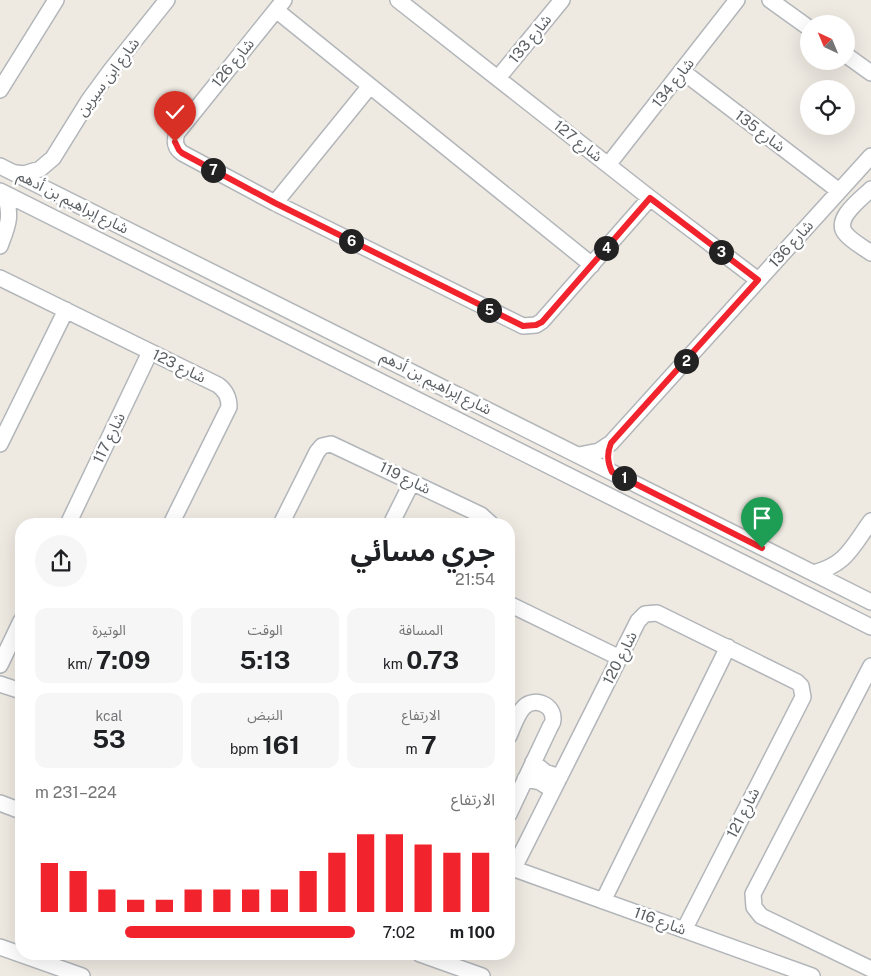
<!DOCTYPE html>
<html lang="ar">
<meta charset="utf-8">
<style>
body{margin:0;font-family:"Public Sans","Noto Sans Arabic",sans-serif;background:#f6f6f6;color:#202124;direction:rtl;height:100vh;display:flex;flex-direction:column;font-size:19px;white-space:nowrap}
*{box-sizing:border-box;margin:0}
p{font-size:16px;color:#757577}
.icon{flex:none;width:28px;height:28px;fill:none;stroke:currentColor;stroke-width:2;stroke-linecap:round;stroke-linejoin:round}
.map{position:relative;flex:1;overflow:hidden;direction:ltr}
.drawer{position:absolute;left:15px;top:518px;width:500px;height:442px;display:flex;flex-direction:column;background:#fff;border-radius:20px;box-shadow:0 5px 20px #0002;direction:rtl}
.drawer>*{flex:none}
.needle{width:32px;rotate:316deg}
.buttons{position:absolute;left:800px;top:15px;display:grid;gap:10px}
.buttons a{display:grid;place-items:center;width:55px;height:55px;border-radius:50%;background:#fff;box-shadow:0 5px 20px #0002;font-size:25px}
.pin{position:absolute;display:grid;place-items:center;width:42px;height:42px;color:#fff;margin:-51px -21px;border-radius:50% 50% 50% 0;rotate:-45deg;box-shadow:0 0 5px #0007}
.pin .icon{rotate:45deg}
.km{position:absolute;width:25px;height:25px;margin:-12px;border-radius:50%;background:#222;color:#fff;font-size:14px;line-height:25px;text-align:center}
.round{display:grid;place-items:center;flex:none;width:52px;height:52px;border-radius:26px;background:#f6f6f6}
.head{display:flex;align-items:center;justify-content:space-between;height:85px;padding:0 20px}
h1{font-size:28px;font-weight:700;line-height:38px}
.stats{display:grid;grid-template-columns:repeat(3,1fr);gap:8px;height:85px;padding:5px 20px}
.stats div{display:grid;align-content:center;border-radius:12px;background:#f6f6f6;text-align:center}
.stats b{font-size:25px;font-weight:700}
.stats small{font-size:14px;font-weight:400}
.stats p{font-size:14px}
.chart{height:140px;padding:10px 20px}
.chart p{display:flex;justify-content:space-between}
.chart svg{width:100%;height:90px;margin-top:5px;stroke:#f1242d;stroke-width:6}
ul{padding:0 20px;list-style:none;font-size:16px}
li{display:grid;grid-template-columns:80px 60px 1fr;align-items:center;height:38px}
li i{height:12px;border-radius:6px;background:#f1242d}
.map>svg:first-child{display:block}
</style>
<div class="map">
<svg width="871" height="976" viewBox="0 0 871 976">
<rect width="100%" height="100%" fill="#eee9e1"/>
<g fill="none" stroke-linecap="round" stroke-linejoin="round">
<!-- minor casing -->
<g stroke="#b2b6ba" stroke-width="18">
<path id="minor" d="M 284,0 L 177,133 C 174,141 175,148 182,153 L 275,203 L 523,326 L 536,325 L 542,321 L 650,198
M 398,0 L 650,198 L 758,280
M 770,0 L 809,28
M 276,10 L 592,265
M 846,55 L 871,73
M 682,71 L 839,191
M 498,78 L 562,0
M 0,90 L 56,0
M 608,165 L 737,0
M 0,166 L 871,602
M 16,173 L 24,174 L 40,169 L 53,158 L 89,100 L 111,70 L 167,0
M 871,189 C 861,199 834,218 845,233 C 851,241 863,247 871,253
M 0,191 L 871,627
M 275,203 L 370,86
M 0,246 C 8,225 12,217 5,194
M 0,278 L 218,385 C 226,391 229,397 229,407 L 171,524
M 0,444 L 66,310
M 579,455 L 599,451 L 611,443 L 871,156
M 68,524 L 150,352
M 281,524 L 317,452 L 322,446 L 331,444 L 481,515 L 491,524
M 391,524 L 412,482
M 813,573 C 846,565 852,547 871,521
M 509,604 L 620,658
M 0,665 L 21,621
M 871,666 L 753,894 L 754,907 L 761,916 L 871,969
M 0,684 L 21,691
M 509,736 C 513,727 517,714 524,707 C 534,697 554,704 553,720 C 553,723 551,725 550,727 L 509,814
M 533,762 L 545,772 L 560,777
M 525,779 L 540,782 L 553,790
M 0,803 L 21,811
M 509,867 L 812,976
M 514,868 L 638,621 L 645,614 L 657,613 L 797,682 L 801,686 L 803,697 L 684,930
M 603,901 L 728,647
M 0,947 L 82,976
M 420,954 L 482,976"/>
</g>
<!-- minor -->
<use href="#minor" stroke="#fff" stroke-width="15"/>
</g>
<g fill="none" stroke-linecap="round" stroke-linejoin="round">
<!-- route casing -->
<g stroke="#fff" stroke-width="10">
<path id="route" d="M 175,142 L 179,150 L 182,153 L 275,203 L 523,326 L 536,325 L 542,322 L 650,198 L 758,280 L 611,443 C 607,453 607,461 612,472 L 762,548"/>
</g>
<!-- route -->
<use href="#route" stroke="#f1242d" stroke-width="6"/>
</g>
<g text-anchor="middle" stroke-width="5" stroke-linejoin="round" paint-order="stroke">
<!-- street labels -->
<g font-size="15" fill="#5a5f63" stroke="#fff">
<text transform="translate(530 39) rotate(-51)" y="5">شارع 133</text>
<text transform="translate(233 63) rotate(-51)" y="5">شارع 126</text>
<text transform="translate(108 77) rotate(-53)" y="5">شارع ابن سيرين</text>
<text transform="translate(673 83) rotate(-52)" y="5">شارع 134</text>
<text transform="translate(760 131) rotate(37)" y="5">شارع 135</text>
<text transform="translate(578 141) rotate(38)" y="5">شارع 127</text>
<text transform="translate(73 202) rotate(27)" y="5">شارع إبراهيم بن أدهم</text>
<text transform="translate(791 244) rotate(-48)" y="5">شارع 136</text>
<text transform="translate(179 366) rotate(26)" y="5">شارع 123</text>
<text transform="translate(436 383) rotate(27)" y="5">شارع إبراهيم بن أدهم</text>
<text transform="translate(109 438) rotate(-64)" y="5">شارع 117</text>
<text transform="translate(405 478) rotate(26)" y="5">شارع 119</text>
<text transform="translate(620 658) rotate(-63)" y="5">شارع 120</text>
<text transform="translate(743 813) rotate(-63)" y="5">شارع 121</text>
<text transform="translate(660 921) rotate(20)" y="5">شارع 116</text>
</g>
</g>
</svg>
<div class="buttons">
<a><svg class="needle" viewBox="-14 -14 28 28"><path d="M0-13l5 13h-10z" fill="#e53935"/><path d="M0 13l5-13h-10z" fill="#757577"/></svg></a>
<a><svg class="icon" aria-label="locate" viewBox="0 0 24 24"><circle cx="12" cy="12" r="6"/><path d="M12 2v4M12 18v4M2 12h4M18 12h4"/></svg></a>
</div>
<div class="pin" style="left:762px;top:548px;background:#1e9e55"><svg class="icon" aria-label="arrive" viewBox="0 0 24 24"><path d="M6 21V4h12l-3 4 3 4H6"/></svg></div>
<div class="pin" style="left:175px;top:142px;background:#d93025"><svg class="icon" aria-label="check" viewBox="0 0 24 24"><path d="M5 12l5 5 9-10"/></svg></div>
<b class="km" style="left:624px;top:478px">1</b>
<b class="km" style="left:686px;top:361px">2</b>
<b class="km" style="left:721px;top:252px">3</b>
<b class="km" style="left:606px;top:248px">4</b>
<b class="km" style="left:489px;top:310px">5</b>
<b class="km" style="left:351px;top:241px">6</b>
<b class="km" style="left:213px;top:170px">7</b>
<section class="drawer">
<div class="head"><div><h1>جري مسائي</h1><p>21:54</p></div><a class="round"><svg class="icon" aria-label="share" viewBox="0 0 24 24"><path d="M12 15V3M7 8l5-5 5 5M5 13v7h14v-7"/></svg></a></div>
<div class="stats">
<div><p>المسافة</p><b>0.73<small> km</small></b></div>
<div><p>الوقت</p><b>5:13</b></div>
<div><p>الوتيرة</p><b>7:09<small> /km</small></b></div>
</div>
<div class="stats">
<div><p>الارتفاع</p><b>7<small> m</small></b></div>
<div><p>النبض</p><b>161<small> bpm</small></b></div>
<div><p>kcal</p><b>53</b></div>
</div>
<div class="chart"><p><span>الارتفاع</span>224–231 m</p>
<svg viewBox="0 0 160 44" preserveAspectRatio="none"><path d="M5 44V20M15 44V24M25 44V33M35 44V38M45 44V38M55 44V33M65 44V33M75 44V33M85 44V33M95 44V24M105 44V15M115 44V6M125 44V6M135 44V11M145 44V15M155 44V15"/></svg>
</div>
<ul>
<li><b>100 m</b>7:02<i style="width:72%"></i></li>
</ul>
</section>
</div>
